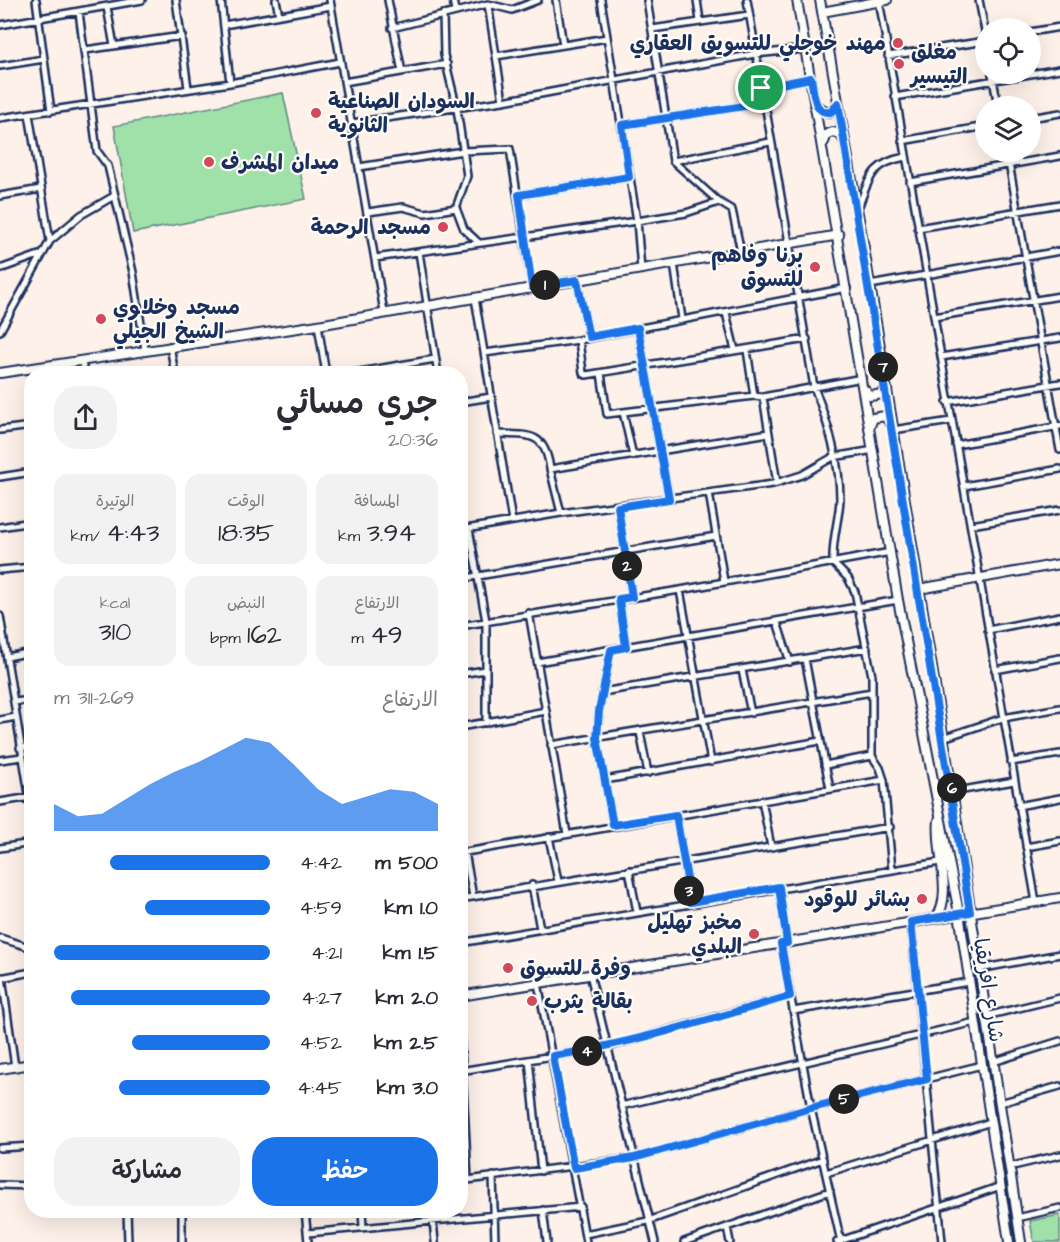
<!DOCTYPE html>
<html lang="ar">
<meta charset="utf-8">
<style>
body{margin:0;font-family:"Architects Daughter","Playpen Sans Arabic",sans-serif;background:#f2f2f3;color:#2b2b33;direction:rtl;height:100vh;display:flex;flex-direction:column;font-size:22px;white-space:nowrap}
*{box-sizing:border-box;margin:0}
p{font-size:20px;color:#7c7c81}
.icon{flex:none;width:33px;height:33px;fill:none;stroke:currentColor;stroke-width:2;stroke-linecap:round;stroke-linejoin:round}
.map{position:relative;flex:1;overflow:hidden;direction:ltr}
.sheet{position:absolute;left:24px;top:366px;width:444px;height:852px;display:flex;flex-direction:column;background:#fff;border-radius:24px;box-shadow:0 6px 24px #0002;direction:rtl}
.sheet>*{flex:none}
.controls{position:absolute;left:975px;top:18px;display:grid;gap:12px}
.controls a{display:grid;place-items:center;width:66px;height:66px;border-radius:50%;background:#fff;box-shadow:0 6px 24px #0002;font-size:30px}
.pin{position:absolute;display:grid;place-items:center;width:51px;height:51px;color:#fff;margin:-26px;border:3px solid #fff;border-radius:50%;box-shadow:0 2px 6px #0007}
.km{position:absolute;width:30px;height:30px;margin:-15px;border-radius:50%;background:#222;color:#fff;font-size:16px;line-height:30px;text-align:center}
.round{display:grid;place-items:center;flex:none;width:63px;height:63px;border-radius:24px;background:#f2f2f3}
.headline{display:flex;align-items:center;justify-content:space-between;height:102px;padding:0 30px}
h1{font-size:33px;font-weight:600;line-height:45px}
.metrics{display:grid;grid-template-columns:repeat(3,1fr);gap:9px;height:102px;padding:6px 30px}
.metrics div{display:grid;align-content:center;border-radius:15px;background:#f2f2f3;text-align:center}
.metrics b{font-size:26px;font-weight:600}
.metrics small{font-size:16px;font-weight:400}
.metrics p{font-size:16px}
.chart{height:168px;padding:12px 30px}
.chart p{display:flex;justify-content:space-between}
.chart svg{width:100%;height:108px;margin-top:6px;fill:#1a73e8;opacity:.7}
.action{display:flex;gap:12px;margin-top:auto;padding:12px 30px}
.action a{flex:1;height:69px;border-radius:24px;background:#1a73e8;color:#fff;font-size:24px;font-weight:600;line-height:69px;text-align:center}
.action a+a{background:#f2f2f3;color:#2b2b33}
ul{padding:0 30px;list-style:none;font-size:20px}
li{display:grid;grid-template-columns:96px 72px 1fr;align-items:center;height:45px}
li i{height:15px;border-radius:8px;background:#1a73e8}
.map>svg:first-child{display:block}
</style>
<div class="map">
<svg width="1060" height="1242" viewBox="0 0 1060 1242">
<rect width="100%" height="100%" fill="#fdf1e9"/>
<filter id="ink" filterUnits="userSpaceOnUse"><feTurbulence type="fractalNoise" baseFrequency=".0167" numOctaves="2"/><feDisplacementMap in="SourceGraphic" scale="12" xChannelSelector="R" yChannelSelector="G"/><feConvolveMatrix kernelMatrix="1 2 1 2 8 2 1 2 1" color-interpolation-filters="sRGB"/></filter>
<g filter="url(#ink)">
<!-- green -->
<path fill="#a0e0a9" stroke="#5e8884" stroke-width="1.5" d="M 283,93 L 306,199 L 133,233 L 114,126 Z
M 1060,1215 L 1060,1242 L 1034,1242 L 1030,1221 Z"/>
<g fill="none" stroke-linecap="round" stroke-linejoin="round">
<!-- street casing -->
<g stroke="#1b2f5e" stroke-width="10">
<path id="street" d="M 36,0 L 51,111
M 176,0 L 188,88
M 221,0 L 230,83
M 276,0 L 279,15
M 330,0 L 384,312
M 388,0 L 402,72
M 453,0 L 455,11
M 556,0 L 563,45
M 601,0 L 637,221 L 641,269
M 647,0 L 673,161 L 719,202
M 697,0 L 700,21
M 747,0 L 814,387 C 827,420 840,463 840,499 C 839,521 832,538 833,563 L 848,578 L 855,592 L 872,676 L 872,756 L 880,768 L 884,780 L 892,870
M 879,0 L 1036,902
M 979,0 L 986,36
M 488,4 L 503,101
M 107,7 L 114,46
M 79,12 L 97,151 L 108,166 L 133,272 L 145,350
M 443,14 L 444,55 L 457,109 L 467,176 L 456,208 L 464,229 L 479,243
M 0,25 L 142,0
M 224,25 L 331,6
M 392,28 L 488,4 L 512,10 L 538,0
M 652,29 L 749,15
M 1030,32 L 1060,27
M 85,50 L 182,36
M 496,56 L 607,38
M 888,56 L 986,41
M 0,66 L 44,59
M 992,74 L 998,106
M 344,82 L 447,64
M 761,88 L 811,78
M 895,97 L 1060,69
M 29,114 L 50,241
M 0,118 L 230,83 L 340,62
M 1030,118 L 1060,113
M 352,123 L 503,101 L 755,54 L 805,49
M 622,125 L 764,103
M 902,141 L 986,126
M 1007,152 L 1060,450
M 673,161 L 770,142
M 359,167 L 463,151 L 510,149 L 532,287
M 910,182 L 1060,156
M 519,195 L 629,177
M 0,196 L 41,189
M 858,208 C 870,178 870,164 905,157
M 368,212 L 403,207 L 425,213 L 456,208
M 918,228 L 1060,204
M 419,252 L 438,374
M 375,258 L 637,221 L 686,213 L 719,202 L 732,210 L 741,252
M 674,263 L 682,319
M 0,269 L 39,255
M 577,280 L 589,337
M 870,285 L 1060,251
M 475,298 L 512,521
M 726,313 L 735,350
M 934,317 L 1060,296
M 318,325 L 326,374
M 638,328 L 669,499
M 0,331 L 50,241 L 81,215 L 114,196
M 579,340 L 583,373 L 586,375 L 807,339
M 170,346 L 175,374
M 747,350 L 754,396 L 763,397 L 777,483
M 485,353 L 579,340 L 847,288
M 941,357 L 1060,338
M 82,361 L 84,374
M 601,373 L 607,414 L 754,396
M 348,374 L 435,359
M 763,397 L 862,378
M 460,402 L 491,397
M 947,402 L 1060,383
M 623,412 L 633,456
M 0,430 L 32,426
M 893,430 L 951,421
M 497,434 C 530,435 545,432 550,469 L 769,433
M 956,445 L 1060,426
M 550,469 L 561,513
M 0,477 L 32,472
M 964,486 L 1060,469
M 709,493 L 724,581
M 618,507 L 632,597
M 971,525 L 1060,510
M 0,527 L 32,522
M 469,529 L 486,621 L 486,723
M 460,530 L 561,513 L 773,484 L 802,475 L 833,457 L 874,450
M 0,570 L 32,567
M 460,579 L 716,536
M 680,590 L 711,762
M 619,599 L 626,647
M 529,613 L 567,834
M 0,616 L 32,813
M 777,622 L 790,662
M 460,626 L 680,590 L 891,552
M 988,630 L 1060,616
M 611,650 L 599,711 L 597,738 L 613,825
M 7,657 L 32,652
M 805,659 L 830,789
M 537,662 L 898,600
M 742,670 L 751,713
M 995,670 L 1060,658
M 460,674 L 485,670
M 602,692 L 867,648
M 14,702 L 32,700
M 0,720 L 16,717
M 460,727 L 546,711
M 640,732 L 648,773
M 943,738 L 1003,718 L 1060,708
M 551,745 L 872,692
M 20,748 L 32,746
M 0,760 L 22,757
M 1011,762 L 1060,754
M 825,765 L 872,756
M 605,780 L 820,741
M 952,792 L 1014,781
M 762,800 L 771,847
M 0,802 L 31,797
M 1018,806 L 1060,798
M 676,815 L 691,902
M 549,837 L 558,881
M 1026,847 L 1060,841
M 0,848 L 32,843
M 465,852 L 473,897
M 460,853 L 884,780
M 629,870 L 637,912
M 532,885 L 540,929
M 779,887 L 787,943
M 460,899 L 890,827
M 911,923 L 942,1242
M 0,938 L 32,948
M 460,943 L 940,862
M 781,944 L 811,1108 L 841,1242
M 979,969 L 1060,954
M 590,974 L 655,1242
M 2,977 L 15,1067
M 0,978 L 32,972
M 538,983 L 586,1242
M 793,1011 L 969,982
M 986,1016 L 1060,998
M 460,1029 L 468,1180
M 529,1060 L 541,1171
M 993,1062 L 1060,1041
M 460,1071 L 608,1047 L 790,996
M 1000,1103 L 1060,1086
M 621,1106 L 975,1022
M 0,1148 L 32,1146
M 1009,1167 L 1060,1155
M 826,1173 L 991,1122
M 493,1176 L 495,1242
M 460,1181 L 634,1158 L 811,1108 L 982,1065
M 0,1185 L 32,1186
M 127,1210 L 128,1242
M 182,1210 L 182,1242
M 305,1210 L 308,1242
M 362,1210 L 363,1228
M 432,1210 L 435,1242
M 543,1210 L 547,1242
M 1017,1218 L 1060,1208
M 727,1227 L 730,1242
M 308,1233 L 581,1207
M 585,1234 L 648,1221 L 823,1159
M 684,1242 L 830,1191
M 837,1242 L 1001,1186"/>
</g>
<!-- secondary casing -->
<g stroke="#1b2f5e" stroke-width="12">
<path id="secondary" d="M 797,0 L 898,600 L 959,913 L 1009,1242
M 820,0 L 863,242 L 953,797 L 1021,1242
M 822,12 L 887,0
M 817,106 L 829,113 L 835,110 L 838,103
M 824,142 L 827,134 L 833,132 L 840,134 L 844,140
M 0,373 L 318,325 L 839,235
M 865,390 L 870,396 L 883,394 L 886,387
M 870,426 L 873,418 L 885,416 L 890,423
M 919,589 L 1060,564
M 936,918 C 954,895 935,850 939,820
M 460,996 L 1060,898
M 0,1069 L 32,1064"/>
</g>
<!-- street -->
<use href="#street" stroke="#fdfcf7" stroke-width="5"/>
<!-- secondary -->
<use href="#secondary" stroke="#fdfcf7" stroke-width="8"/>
</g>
</g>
<g fill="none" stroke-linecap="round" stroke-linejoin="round" filter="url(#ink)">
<!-- route casing -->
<g stroke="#fff" stroke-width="12">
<path id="route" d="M 811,78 C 814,91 813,115 831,112 L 838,103 L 970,912 L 911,922 L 927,1079 L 811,1108 L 634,1158 L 574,1168 L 553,1056 C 634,1043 711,1019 790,996 L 781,944 L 787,943 L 779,887 L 691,902 L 676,815 L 613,825 L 597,738 L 599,711 L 611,650 L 626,647 L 619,599 L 632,597 L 618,507 L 669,499 L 638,328 L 589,337 L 577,280 L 532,287 L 519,195 L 629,177 L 622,125 L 764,103 L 761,88 Z"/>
</g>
<!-- route -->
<use href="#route" stroke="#1a73e8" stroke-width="8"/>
</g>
<!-- markers -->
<g fill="#d1495b" stroke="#fdfcf7" stroke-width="2">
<circle cx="898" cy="43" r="6"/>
<circle cx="899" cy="64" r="6"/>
<circle cx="316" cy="113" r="6"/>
<circle cx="209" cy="162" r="6"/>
<circle cx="443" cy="227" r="6"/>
<circle cx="815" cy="267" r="6"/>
<circle cx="101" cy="319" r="6"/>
<circle cx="922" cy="899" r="6"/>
<circle cx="754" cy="934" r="6"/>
<circle cx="508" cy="968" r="6"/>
<circle cx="532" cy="1001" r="6"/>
</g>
<g text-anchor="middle" stroke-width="4.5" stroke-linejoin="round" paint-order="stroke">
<!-- poi labels -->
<g font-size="21" font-weight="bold" fill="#1b2f5e" stroke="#fdfcf7" text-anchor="start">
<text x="886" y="50" text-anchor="end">مهند خوجلي للتسويق العقاري</text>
<text x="911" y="59">مغلق<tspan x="911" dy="24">التيسير</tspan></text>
<text x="328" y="108">السودان الصناعية<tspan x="328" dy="24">الثانوية</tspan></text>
<text x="221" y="169">ميدان المشرف</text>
<text x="431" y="234" text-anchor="end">مسجد الرحمة</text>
<text x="803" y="262" text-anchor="end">برنا وفاهم<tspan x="803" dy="24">للتسوق</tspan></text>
<text x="113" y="314">مسجد وخلاوي<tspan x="113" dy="24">الشيخ الجيلي</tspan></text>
<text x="910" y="906" text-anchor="end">بشائر للوقود</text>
<text x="742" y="929" text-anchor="end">مخبز تهليل<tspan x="742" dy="24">البلدي</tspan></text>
<text x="520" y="975">وفرة للتسوق</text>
<text x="544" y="1008">بقالة يثرب</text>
</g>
<!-- street labels -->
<g font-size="21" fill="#1b2f5e" stroke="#fdfcf7">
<text transform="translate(989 990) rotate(81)" y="7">شارع افريقيا</text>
</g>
</g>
</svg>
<div class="controls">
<a><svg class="icon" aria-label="locate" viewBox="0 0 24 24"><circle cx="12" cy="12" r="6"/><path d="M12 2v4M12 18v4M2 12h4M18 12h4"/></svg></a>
<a><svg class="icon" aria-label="layers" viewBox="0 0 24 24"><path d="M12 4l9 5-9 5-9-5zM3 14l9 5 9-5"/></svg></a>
</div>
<div class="pin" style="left:761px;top:88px;background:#1e9e55"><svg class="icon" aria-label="arrive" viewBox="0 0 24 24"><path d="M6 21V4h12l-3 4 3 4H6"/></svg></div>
<b class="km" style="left:545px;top:285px">1</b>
<b class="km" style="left:627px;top:566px">2</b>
<b class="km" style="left:689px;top:891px">3</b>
<b class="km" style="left:587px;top:1051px">4</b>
<b class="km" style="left:844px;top:1099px">5</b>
<b class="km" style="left:952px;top:788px">6</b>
<b class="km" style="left:883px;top:367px">7</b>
<section class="sheet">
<div class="headline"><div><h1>جري مسائي</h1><p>20:36</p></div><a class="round"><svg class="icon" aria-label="share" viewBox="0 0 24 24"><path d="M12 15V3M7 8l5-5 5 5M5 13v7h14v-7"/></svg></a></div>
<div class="metrics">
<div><p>المسافة</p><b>3.94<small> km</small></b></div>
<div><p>الوقت</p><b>18:35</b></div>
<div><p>الوتيرة</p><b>4:43<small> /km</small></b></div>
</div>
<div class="metrics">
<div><p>الارتفاع</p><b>49<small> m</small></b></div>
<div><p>النبض</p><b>162<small> bpm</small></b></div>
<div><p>kcal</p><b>310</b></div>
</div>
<div class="chart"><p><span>الارتفاع</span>269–311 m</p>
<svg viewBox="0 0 160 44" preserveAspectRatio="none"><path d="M0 44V33L10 38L20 37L30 31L40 25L50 20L60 16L70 11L80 6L90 8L100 17L110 27L120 33L130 30L140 27L150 28L160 33V44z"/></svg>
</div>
<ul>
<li><b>500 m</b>4:42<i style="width:74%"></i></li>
<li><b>1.0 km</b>4:59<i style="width:58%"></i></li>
<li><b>1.5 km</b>4:21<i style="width:100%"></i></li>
<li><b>2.0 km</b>4:27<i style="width:92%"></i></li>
<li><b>2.5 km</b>4:52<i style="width:64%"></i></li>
<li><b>3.0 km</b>4:45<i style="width:70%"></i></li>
</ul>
<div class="action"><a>حفظ</a><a>مشاركة</a></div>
</section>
</div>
